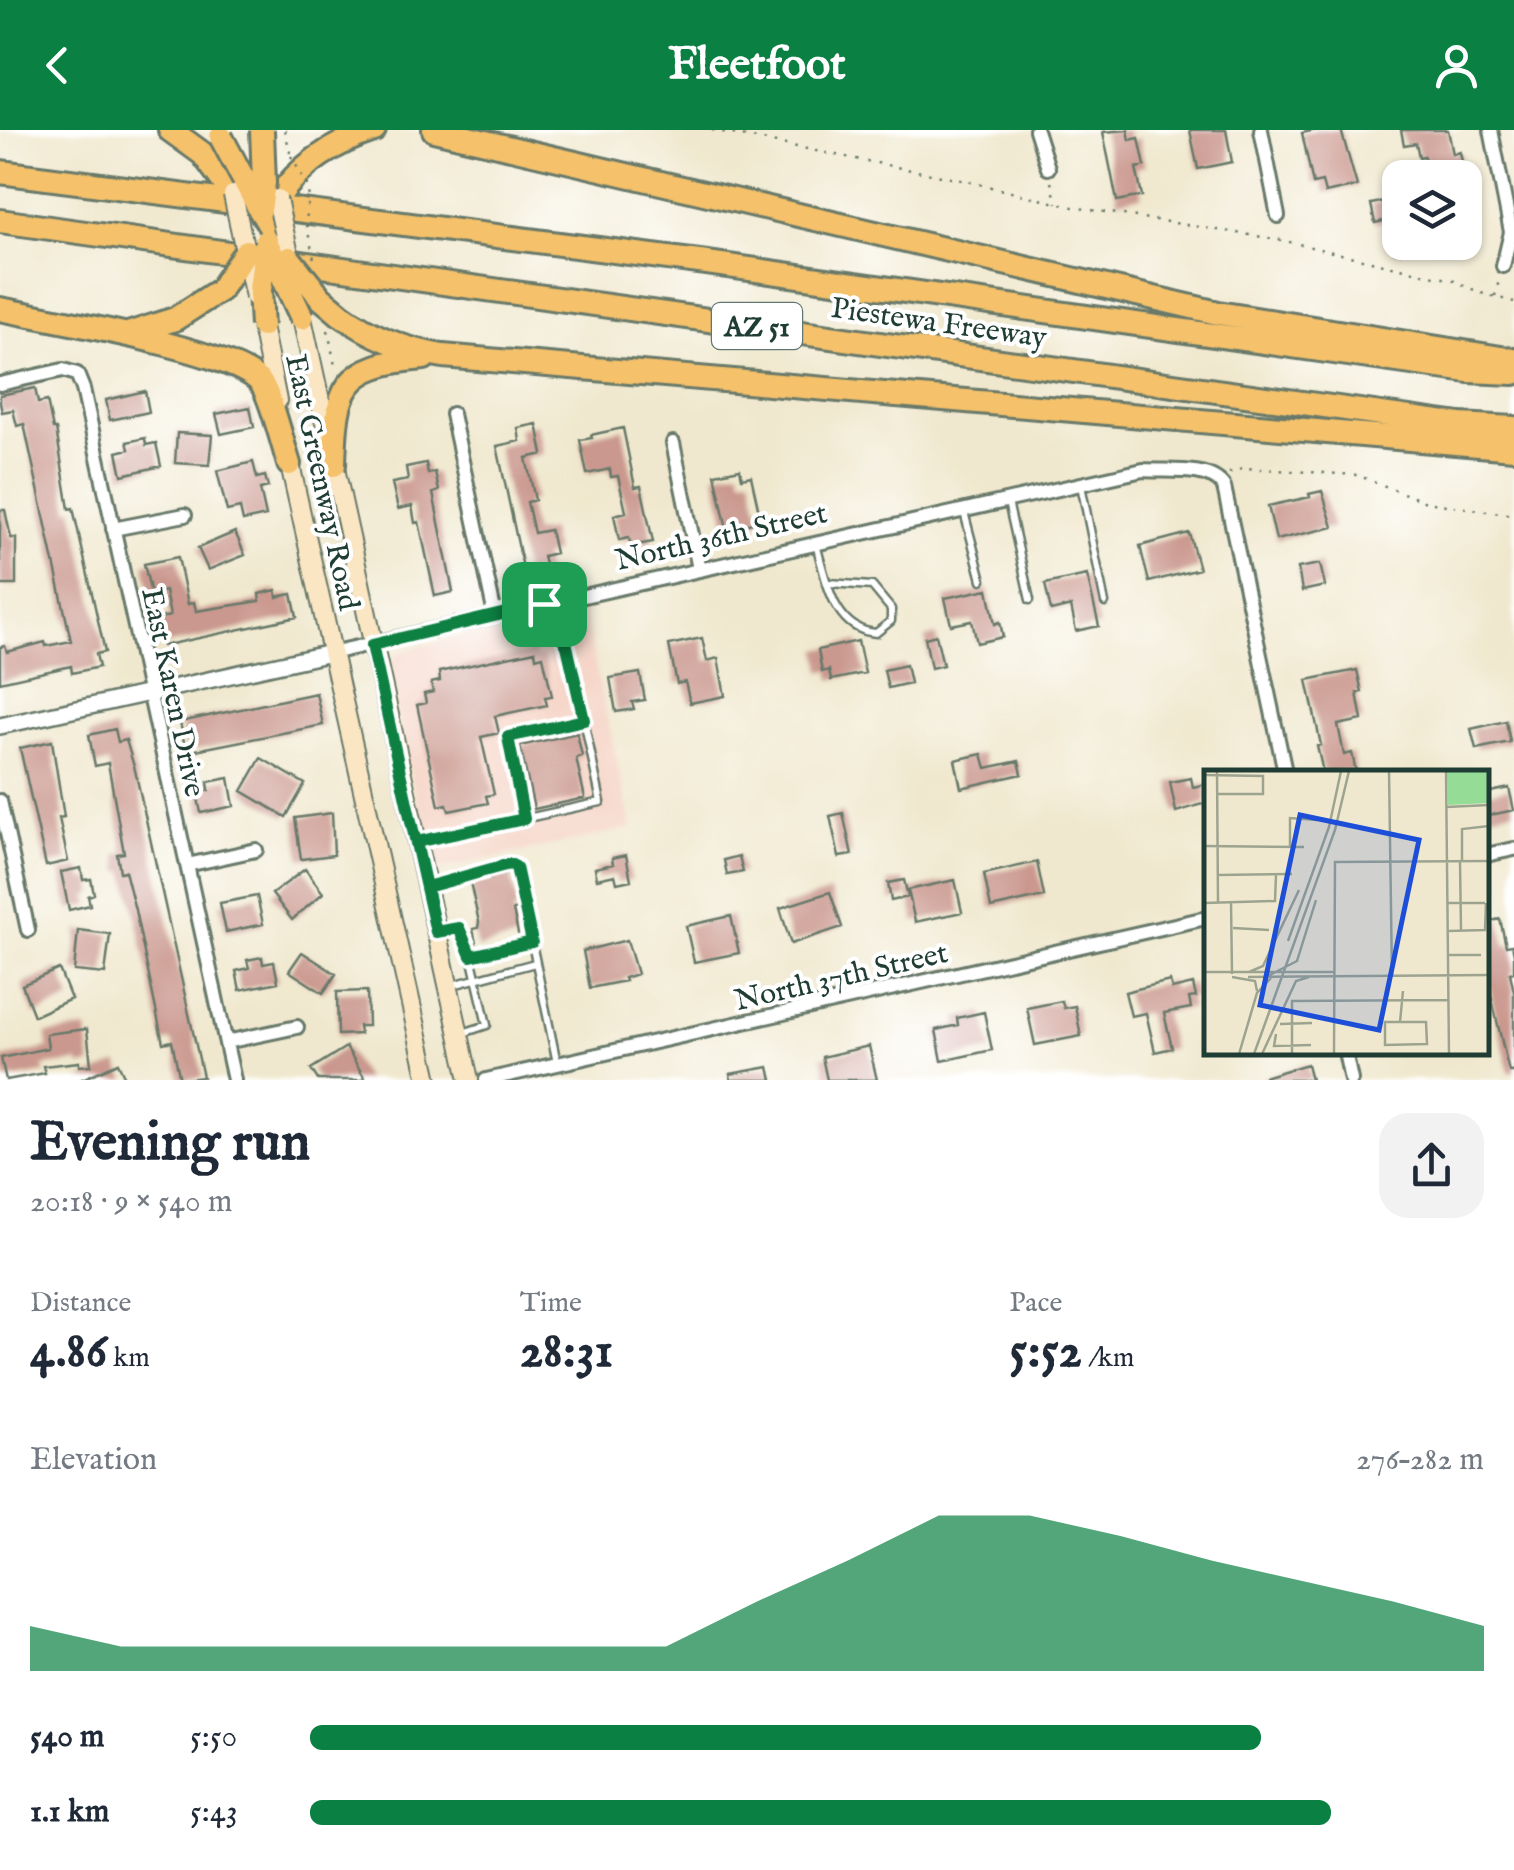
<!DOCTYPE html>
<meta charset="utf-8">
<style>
body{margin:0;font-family:"IM FELL English",serif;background:#f2f2f3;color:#1f2937;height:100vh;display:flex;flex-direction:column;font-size:38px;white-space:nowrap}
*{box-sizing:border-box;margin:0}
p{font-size:32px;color:#747a83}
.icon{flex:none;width:55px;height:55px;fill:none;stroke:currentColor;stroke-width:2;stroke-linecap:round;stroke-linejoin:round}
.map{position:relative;height:950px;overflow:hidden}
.details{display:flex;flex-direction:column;background:#fff;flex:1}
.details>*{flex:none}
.controls{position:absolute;left:1382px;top:30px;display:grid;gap:20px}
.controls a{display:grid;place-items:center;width:100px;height:100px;border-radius:20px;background:#fff;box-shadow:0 2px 8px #0004;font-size:50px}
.pin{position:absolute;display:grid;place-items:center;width:85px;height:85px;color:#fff;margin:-42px;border-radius:20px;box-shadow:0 5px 15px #0006}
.round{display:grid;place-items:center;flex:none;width:105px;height:105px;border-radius:30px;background:#f2f2f3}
.headline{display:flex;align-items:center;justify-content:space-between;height:170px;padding:0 30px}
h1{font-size:55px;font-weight:700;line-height:75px}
.figures{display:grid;grid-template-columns:repeat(3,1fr);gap:15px;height:170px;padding:10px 30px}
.figures div{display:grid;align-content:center}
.figures b{font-size:50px;font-weight:700}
.figures small{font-size:28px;font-weight:400}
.figures p{font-size:28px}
.chart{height:280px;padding:20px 30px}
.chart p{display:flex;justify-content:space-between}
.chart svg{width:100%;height:180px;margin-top:10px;fill:#0b8043;opacity:.7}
ul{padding:0 30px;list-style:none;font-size:32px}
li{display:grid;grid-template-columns:160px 120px 1fr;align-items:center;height:75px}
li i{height:25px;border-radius:12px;background:#0b8043}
header{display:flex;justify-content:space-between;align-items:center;height:130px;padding:0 30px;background:#0b8043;color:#fff;font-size:45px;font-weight:700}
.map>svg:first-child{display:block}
</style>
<header><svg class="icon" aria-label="back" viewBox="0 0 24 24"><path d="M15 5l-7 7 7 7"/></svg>Fleetfoot<svg class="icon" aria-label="person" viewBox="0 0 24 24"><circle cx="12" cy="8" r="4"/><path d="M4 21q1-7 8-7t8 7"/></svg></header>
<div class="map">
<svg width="1514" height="950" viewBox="0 0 1514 950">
<rect width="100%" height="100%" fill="#fff"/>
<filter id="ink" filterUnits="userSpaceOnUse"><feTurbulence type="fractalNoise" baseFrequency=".01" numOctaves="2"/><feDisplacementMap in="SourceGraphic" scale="20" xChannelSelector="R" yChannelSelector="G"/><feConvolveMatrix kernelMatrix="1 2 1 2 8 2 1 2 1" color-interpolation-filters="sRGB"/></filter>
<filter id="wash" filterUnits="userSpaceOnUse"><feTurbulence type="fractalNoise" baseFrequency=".0048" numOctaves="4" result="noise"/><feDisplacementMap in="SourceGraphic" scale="40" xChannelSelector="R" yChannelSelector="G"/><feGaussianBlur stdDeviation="2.25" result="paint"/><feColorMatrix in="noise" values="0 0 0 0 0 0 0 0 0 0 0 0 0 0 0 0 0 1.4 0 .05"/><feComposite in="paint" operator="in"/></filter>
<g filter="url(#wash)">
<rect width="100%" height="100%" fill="#f0e8ce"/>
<!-- built -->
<path fill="#f5d2c3" d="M 582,476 L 632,698 L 433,741 L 388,547 L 392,529 L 402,521 Z"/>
<g id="blocks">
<!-- building -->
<path fill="#ca988e" d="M 1128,0 L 1130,10 L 1139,8 L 1145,36 L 1136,38 L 1142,66 L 1117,71 L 1103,2 Z
M 1190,0 L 1226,0 L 1232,32 L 1198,39 Z
M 1316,0 L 1341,0 L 1357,56 L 1325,63 L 1322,52 L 1313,54 L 1302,3 Z
M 1401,0 L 1448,0 L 1453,24 L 1460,22 L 1464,41 L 1429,48 L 1424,26 L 1419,27 L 1416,13 L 1404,15 Z
M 1400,68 L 1400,122 L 1395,122 L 1388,90 L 1375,93 L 1371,74 Z
M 35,258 L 38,273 L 47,271 L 53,299 L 56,299 L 69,379 L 73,378 L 105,522 L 96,524 L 99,537 L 72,543 L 71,536 L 0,552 L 0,517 L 5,516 L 7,522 L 45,512 L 46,516 L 71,511 L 24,294 L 17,296 L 13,280 L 2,282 L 0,273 L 0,265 Z
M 145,261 L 149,282 L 110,290 L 106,270 Z
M 250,277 L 254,297 L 221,304 L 216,284 Z
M 537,294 L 543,324 L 526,328 L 535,370 L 527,372 L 534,403 L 550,400 L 555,423 L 543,426 L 547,443 L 525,447 L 497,316 L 520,311 L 518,298 Z
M 623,298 L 635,357 L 641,356 L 653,412 L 631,416 L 629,408 L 619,410 L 614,385 L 626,382 L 618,346 L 611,347 L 610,339 L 587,344 L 580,310 L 592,308 L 591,305 Z
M 177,303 L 212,305 L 209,335 L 175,333 Z
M 145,308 L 146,315 L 156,313 L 161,336 L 122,345 L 117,322 L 129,319 L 127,312 Z
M 253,332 L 257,348 L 265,346 L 268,357 L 260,359 L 266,386 L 243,391 L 240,378 L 227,381 L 217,341 Z
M 426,333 L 428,344 L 435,342 L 439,361 L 433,363 L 453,462 L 435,466 L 419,392 L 415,393 L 412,376 L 398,379 L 392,353 L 408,350 L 406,337 Z
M 740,339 L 742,348 L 751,346 L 761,391 L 727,399 L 715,344 Z
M 1322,361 L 1333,397 L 1276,410 L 1268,376 L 1310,367 L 1309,364 Z
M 0,380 L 5,380 L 11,408 L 16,408 L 16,455 L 0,455 Z
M 235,402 L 245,425 L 208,440 L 198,418 Z
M 1189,403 L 1199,439 L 1149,452 L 1140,416 Z
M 178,427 L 188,474 L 194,472 L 196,481 L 260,471 L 259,464 L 276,460 L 277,467 L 292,464 L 297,487 L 162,516 L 156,489 L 170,486 L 165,461 L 151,464 L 144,434 Z
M 1320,434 L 1325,456 L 1302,461 L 1298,438 Z
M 1087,445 L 1099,496 L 1076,501 L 1071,476 L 1051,481 L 1045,454 Z
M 988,459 L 995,494 L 1000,492 L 1003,507 L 977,513 L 972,491 L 951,495 L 945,468 Z
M 936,505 L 943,535 L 931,538 L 925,508 Z
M 702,508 L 707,531 L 718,528 L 725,566 L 690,573 L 685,552 L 677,554 L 669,515 Z
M 858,511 L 865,543 L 831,550 L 829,540 L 822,542 L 818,520 Z
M 535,521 L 536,528 L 543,526 L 552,566 L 545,567 L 547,575 L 495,586 L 499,603 L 481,607 L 494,664 L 486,666 L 488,673 L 449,681 L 447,674 L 439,676 L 417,575 L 426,573 L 424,564 L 433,562 L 431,553 L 440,551 L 439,542 Z
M 906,535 L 910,553 L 888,558 L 884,540 Z
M 1357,540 L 1362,562 L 1357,563 L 1362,590 L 1338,595 L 1344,625 L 1352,623 L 1356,642 L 1323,642 L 1317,616 L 1321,615 L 1307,550 Z
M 640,543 L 645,570 L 632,572 L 634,579 L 616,582 L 610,548 Z
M 316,563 L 323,595 L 186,622 L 180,592 Z
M 1506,591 L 1510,612 L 1476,619 L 1471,599 Z
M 115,599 L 118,612 L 126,610 L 135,640 L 203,947 L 180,950 L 172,911 L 163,913 L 135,780 L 125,741 L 120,742 L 117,724 L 124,723 L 108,633 L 95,636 L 89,605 Z
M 577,603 L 582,626 L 576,628 L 585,668 L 534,679 L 520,616 Z
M 52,611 L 64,687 L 59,688 L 68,731 L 46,736 L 20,618 Z
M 982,624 L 986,638 L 1019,631 L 1022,644 L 961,658 L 955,630 Z
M 261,628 L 305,654 L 286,687 L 242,661 Z
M 229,648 L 234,676 L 201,683 L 197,663 L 209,660 L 208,652 Z
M 1191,648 L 1193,657 L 1206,654 L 1206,673 L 1176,682 L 1170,652 Z
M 1509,658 L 1514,680 L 1486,686 L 1486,663 Z
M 332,683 L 334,725 L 301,729 L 295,688 Z
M 843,683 L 852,725 L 839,727 L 830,686 Z
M 626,725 L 631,750 L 617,753 L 615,745 L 597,749 L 595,738 L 613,734 L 612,728 Z
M 739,726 L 743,742 L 727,745 L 724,730 Z
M 1037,732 L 1044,766 L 991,778 L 984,744 Z
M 81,738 L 83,750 L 91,749 L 94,764 L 88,766 L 90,775 L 69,780 L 61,742 Z
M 305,739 L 323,763 L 292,790 L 272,764 Z
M 510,742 L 518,779 L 513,780 L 519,808 L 477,818 L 473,799 L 478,798 L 479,792 L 470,752 Z
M 904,750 L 908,767 L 891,771 L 888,753 Z
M 955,750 L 962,782 L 915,792 L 908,760 Z
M 830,762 L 842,797 L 791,814 L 780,778 Z
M 257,766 L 263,794 L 226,802 L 220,773 Z
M 731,786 L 739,823 L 694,832 L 686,796 Z
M 1500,789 L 1506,816 L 1512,815 L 1514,824 L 1514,842 L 1510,843 L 1514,862 L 1514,942 L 1509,942 L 1486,844 L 1486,792 Z
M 78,800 L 110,804 L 105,844 L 74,841 Z
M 627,810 L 637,844 L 624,848 L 625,851 L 590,858 L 583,821 Z
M 302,822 L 336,844 L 323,863 L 289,841 Z
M 262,827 L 263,834 L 274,832 L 278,852 L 240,860 L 236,841 L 249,838 L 247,830 Z
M 59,839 L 71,869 L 34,886 L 22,855 Z
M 1170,851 L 1172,859 L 1193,854 L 1196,867 L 1189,868 L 1191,878 L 1164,883 L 1172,918 L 1155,922 L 1146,883 L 1131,886 L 1125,862 Z
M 367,861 L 368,896 L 359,896 L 360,904 L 338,905 L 337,862 Z
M 1062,871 L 1064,878 L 1075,876 L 1081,906 L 1035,915 L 1027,878 Z
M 984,882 L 992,920 L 942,931 L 936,900 L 958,895 L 957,888 Z
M 87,899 L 91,935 L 79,936 L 79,932 L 43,936 L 45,943 L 6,950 L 1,928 L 48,918 L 46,904 Z
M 869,916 L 877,950 L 827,950 L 822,927 Z
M 346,917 L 366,950 L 318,950 L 311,939 Z
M 118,933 L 126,950 L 80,950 Z
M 1307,934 L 1311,950 L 1264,950 L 1264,947 Z
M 769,937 L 772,950 L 731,950 L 730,944 Z"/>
</g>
</g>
<g filter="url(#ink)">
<use href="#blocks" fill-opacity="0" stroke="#68796a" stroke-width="2.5"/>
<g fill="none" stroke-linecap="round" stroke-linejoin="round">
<!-- service casing -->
<g stroke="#68796a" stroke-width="11">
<path id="service" d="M 1081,355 L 1105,473
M 1008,372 L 1030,470
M 964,382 L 982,450
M 816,414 C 826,449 833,500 876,503 L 891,491 L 891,479 L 872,456 L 829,453
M 545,476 L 567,516 L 584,590
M 422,711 L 601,672 L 584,590 L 508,607 L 524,689
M 429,756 C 456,750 482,740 511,735 L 516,737 L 557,933
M 438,801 L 459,799 L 471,826 L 531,812
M 449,856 L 535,833
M 460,904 L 487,895 L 471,826"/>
</g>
<!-- minor casing -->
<g stroke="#68796a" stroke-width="18">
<path id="minor" d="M 1036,0 L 1048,38
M 1261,0 L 1278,86
M 1491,0 L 1511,102 L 1503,136
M 0,254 L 63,240 L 77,244 L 83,259 L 234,950
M 452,284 L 495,485
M 673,313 L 699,439
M 113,399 L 185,385
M 331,523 L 1143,340 C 1166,342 1210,335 1224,357 L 1285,642
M 0,671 L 28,800
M 1486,725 L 1514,719
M 187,735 L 256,720
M 226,912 L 297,897
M 1345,922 L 1351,950
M 486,950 L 1206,788"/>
</g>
<!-- tertiary casing -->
<g stroke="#68796a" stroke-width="20">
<path id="tertiary" d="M 0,596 L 331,523"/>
</g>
<!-- secondary casing -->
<g stroke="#68796a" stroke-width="22">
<path id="secondary" d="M 302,188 L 469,950
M 262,196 L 277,271
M 287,321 L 428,950"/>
</g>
<!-- motorway casing -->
<g stroke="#68796a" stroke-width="28">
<path id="motorway" d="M 170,0 L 203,24 L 233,65
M 434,0 L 1218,183 L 1514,230
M 0,42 L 707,133 L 1468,241 L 1514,243
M 277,69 C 301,33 335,13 374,0
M 260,80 L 289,128
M 0,91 L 1460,295 L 1514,298
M 0,179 C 47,189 236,220 261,253 C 271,266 283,315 289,334
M 340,184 C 372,207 404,220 443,226 L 1514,318
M 131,203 L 175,189 L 220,160
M 334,335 C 336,258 341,235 424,228"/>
</g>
<!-- path -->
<path stroke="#68796a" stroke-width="2.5" stroke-dasharray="2.5 8" stroke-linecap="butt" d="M 285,0 L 290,23
M 712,0 L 966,51 L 1073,77 L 1281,110 L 1452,150 L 1481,163 L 1514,172
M 1051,52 L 1057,73
M 1495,166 L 1499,150
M 328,200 L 336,241
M 1229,343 L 1245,338 L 1357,345 L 1426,372 L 1514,385"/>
<!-- service -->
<use href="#service" stroke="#fff" stroke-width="6"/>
<!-- minor -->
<use href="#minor" stroke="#fff" stroke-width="12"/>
<!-- tertiary -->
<use href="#tertiary" stroke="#fff" stroke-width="15"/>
<!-- secondary -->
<use href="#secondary" stroke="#fbe6c4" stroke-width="18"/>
<!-- motorway -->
<use href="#motorway" stroke="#f5c16b" stroke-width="22"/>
<!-- secondary-bridge casing -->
<g stroke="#68796a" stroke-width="22" stroke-linecap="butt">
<path id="secondary-bridge" d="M 233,65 L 255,167
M 277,69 L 292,138"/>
</g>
<!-- motorway-bridge casing -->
<g stroke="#68796a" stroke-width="28" stroke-linecap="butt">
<path id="motorway-bridge" d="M 221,7 L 260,80
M 260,80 L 264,53 L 262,0
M 266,111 L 302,188
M 289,128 L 321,168 L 340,184
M 220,160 L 246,121
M 262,196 L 260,160 L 266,111"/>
</g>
<!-- path-bridge -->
<path stroke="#68796a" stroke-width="2.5" stroke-dasharray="2.5 8" stroke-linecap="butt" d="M 291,26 L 309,59 L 306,93 L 314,129"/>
<!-- secondary-bridge -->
<use href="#secondary-bridge" stroke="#fbe6c4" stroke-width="18"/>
<!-- motorway-bridge -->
<use href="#motorway-bridge" stroke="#f5c16b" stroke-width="22"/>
</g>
</g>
<g fill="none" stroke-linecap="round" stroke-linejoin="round" filter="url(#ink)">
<!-- route casing -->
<g stroke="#fff" stroke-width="20">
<path id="route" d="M 544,474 L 372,515 C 393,611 414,706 436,802 L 459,798 L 471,826 L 532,812 L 516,737 L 510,734 C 481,741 455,750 426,757 L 416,712 L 524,689 L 508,607 L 584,590 L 567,516 L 544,474"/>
</g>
<!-- route -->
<use href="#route" stroke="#0b8043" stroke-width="12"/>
</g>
<g text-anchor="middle" stroke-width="8" stroke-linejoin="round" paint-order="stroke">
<!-- shield labels -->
<rect fill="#fff" stroke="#627771" stroke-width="2.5" x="712" y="173" width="90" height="46" rx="8"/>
<g font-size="28" font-weight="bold" fill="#1f3d34">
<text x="757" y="206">AZ 51</text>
</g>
<!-- street labels -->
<g font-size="30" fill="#1f3d34" stroke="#fff">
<text transform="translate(939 192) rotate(8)" y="10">Piestewa Freeway</text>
<text transform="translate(323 352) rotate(78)" y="10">East Greenway Road</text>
<text transform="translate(721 406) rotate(-13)" y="10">North 36th Street</text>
<text transform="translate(174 562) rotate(78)" y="10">East Karen Drive</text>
<text transform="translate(841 846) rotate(-13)" y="10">North 37th Street</text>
</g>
</g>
<!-- overview -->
<g transform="translate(1204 640)">
<rect width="285" height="285" fill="#f0e8ce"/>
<path d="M 243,1 L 285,1 L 285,33 L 244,35 Z" fill="#95dc96"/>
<path fill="none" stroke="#9ca490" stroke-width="2.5" d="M 13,1 L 14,132M 185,1 L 188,206M 242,1 L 245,284M 0,5 L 59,6 L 59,24 L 13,24M 242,37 L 285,35M 0,76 L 100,77M 86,77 L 86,48 L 113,50M 256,91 L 257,161M 258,91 L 258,59 L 285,56M 14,105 L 88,104M 27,132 L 28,204M 0,133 L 71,131 L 72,105M 244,133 L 281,133M 29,158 L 65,160M 244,161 L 281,160 L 282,133M 84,171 L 125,57 L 137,1M 245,185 L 277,185M 0,202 L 130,202M 45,202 L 59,196 L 95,120M 28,207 L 51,211 L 53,221M 44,207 L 285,205M 62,207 L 93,191 L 112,130M 181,252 L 222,252 L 223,274 L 181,275 ZM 196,252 L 199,221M 76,254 L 108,253M 72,264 L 70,276 L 107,275M 35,284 L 53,223 L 67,208M 50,284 L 131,60 L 145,1M 58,284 L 92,211 L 105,207M 88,284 L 88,231 L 245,230M 130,284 L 131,92 L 285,91"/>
<path fill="#1d4ed8" fill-opacity="0.15" stroke="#1d4ed8" stroke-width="5" d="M 96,45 L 215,70 L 175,260 L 56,235 Z"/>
<rect width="285" height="285" fill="none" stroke="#1f3d34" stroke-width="5"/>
</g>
</svg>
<div class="controls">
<a><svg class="icon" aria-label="layers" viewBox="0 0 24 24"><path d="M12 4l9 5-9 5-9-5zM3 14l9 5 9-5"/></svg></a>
</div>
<div class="pin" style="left:544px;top:474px;background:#1e9e55"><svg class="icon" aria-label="arrive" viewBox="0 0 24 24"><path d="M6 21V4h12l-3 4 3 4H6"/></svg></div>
</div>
<section class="details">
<div class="headline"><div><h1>Evening run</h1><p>20:18 · 9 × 540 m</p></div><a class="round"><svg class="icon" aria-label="share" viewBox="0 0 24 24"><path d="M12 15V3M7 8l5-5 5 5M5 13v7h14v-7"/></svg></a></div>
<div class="figures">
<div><p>Distance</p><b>4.86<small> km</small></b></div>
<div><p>Time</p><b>28:31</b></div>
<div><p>Pace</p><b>5:52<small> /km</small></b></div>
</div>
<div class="chart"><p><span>Elevation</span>276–282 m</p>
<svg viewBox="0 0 160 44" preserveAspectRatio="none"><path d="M0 44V33L10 38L20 38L30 38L40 38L50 38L60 38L70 38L80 27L90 17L100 6L110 6L120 11L130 17L140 22L150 27L160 33V44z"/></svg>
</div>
<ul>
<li><b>540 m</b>5:50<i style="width:81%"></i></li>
<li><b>1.1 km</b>5:43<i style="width:87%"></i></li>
</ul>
</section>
